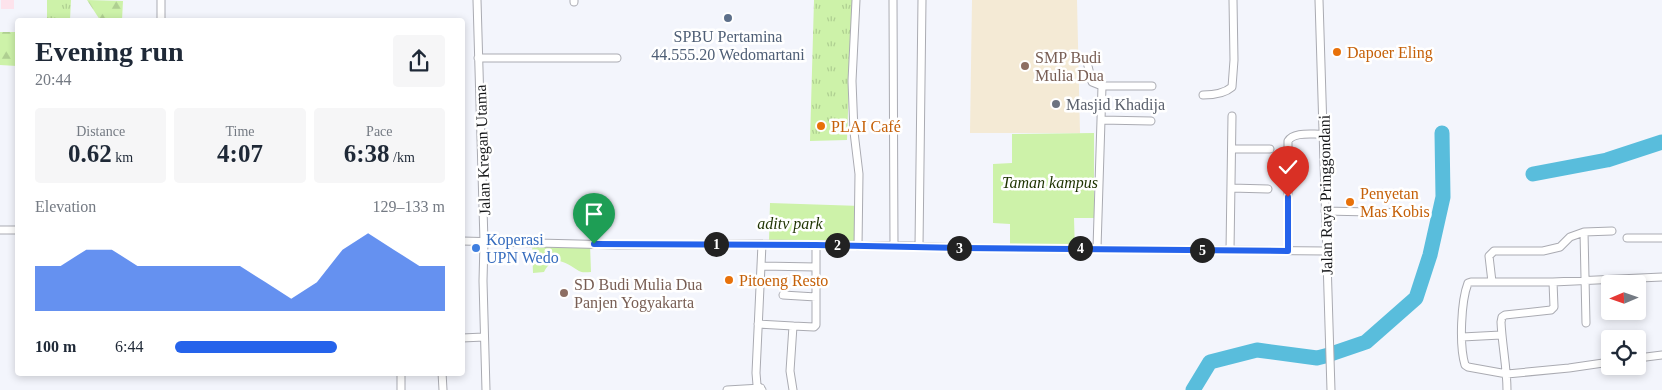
<!DOCTYPE html>
<meta charset="utf-8">
<style>
body{margin:0;font-family:Georgia,serif;background:#f6f6f7;color:#1f2937;height:100vh;display:flex;flex-direction:column;font-size:19px;white-space:nowrap}
*{box-sizing:border-box;margin:0}
p{font-size:16px;color:#747a83}
.icon{flex:none;width:28px;height:28px;fill:none;stroke:currentColor;stroke-width:2;stroke-linecap:round;stroke-linejoin:round}
.map{position:relative;flex:1;overflow:hidden}
.drawer{position:absolute;left:15px;top:18px;width:450px;height:358px;display:flex;flex-direction:column;background:#fff;border-radius:5px;box-shadow:0 2px 8px #0003}
.drawer>*{flex:none}
.needle{width:32px;rotate:268deg}
.fabs{position:absolute;left:1601px;top:275px;display:grid;gap:10px}
.fabs a{display:grid;place-items:center;width:45px;height:45px;border-radius:5px;background:#fff;box-shadow:0 2px 8px #0003;font-size:25px}
.pin{position:absolute;display:grid;place-items:center;width:42px;height:42px;color:#fff;margin:-51px -21px;border-radius:50% 50% 50% 0;rotate:-45deg;box-shadow:0 0 5px #0007}
.pin .icon{rotate:45deg}
.km{position:absolute;width:25px;height:25px;margin:-12px;border-radius:50%;background:#222;color:#fff;font-size:14px;line-height:25px;text-align:center}
.round{display:grid;place-items:center;flex:none;width:52px;height:52px;border-radius:5px;background:#f6f6f7}
.overview{display:flex;align-items:center;justify-content:space-between;height:85px;padding:0 20px}
h1{font-size:28px;font-weight:700;line-height:38px}
.metrics{display:grid;grid-template-columns:repeat(3,1fr);gap:8px;height:85px;padding:5px 20px}
.metrics div{display:grid;align-content:center;border-radius:5px;background:#f6f6f7;text-align:center}
.metrics b{font-size:25px;font-weight:700}
.metrics small{font-size:14px;font-weight:400}
.metrics p{font-size:14px}
.chart{height:140px;padding:10px 20px}
.chart p{display:flex;justify-content:space-between}
.chart svg{width:100%;height:90px;margin-top:5px;fill:#2563eb;opacity:.7}
ul{padding:0 20px;list-style:none;font-size:16px}
li{display:grid;grid-template-columns:80px 60px 1fr;align-items:center;height:38px}
li i{height:12px;border-radius:6px;background:#2563eb}
.map>svg:first-child{display:block}
</style>
<div class="map">
<svg width="1662" height="390" viewBox="0 0 1662 390">
<defs>
<pattern id="grass-tufts" width="24" height="20" patternUnits="userSpaceOnUse" patternTransform="scale(1.25)"><rect width="24" height="20" fill="#cdf2a9"/><path d="M3 7l-1-3M5 7V3M7 7l1-3M15 17l-1-3M17 17v-4M19 17l1-3" fill="none" stroke="#afcf91"/></pattern>
<pattern id="forest-firs" width="22" height="20" patternUnits="userSpaceOnUse" patternTransform="scale(1.25)"><rect width="22" height="20" fill="#cdf2a9"/><path d="M5 1l3.5 6h-7zM16 11l3.5 6h-7z" fill="#afcf91"/></pattern>
</defs>
<rect width="100%" height="100%" fill="#f3f5fc"/>
<!-- commercial -->
<path fill="#fde3ec" d="M 1,0 L 14,0 L 14,9 L 1,9 Z"/>
<!-- education -->
<path fill="#f4ead5" d="M 972,0 L 1077,0 L 1080,133 L 970,133 Z"/>
<!-- grass -->
<path fill="url(#grass-tufts)" d="M 47,0 L 71,0 L 70,20 L 47,20 Z
M 814,0 L 852,0 L 847,140 L 810,141 Z"/>
<!-- forest -->
<path fill="url(#forest-firs)" d="M 87,0 L 123,1 L 122,20 L 100,20 Z
M 0,32 L 17,32 L 17,66 L 0,65 Z"/>
<!-- park -->
<path fill="#cdf2a9" d="M 1094,133 L 1094,218 L 1074,218 L 1075,253 L 1010,252 L 1010,224 L 993,223 L 993,164 L 1012,163 L 1012,134 Z
M 770,203 L 861,206 L 860,245 L 769,242 Z
M 532,242 L 590,244 L 591,272 C 587,272 582,273 579,271 C 566,263 554,253 544,272 L 533,273 Z"/>
<g fill="none" stroke-linecap="round" stroke-linejoin="round">
<!-- river -->
<path stroke="#59bddc" stroke-width="15" d="M 1533,174 L 1607,160 L 1662,142
M 1193,390 L 1210,362 L 1257,350 L 1317,358 L 1325,356 L 1366,342 L 1416,298 L 1430,255 L 1443,197 L 1442,133"/>
<!-- street casing -->
<g stroke="#aaabb2" stroke-width="9">
<path id="street" d="M 477,0 L 484,242 L 483,281 L 486,390
M 856,0 L 852,81 L 854,132 L 859,174 L 858,246
M 893,0 L 894,246
M 1319,0 L 1331,390
M 574,2 L 574,0
M 161,20 L 161,0
M 478,58 L 617,58
M 1087,62 L 1092,82 L 1102,86
M 1203,95 C 1213,95 1224,94 1232,87 L 1234,60 L 1233,0
M 1101,120 L 1102,86 L 1152,86
M 1232,149 L 1270,149
M 1231,188 L 1268,189
M 1325,211 L 1416,213
M 0,230 L 18,230
M 1584,232 L 1586,323
M 1627,238 L 1662,238
M 462,241 L 618,245 L 762,244 L 911,246 L 962,248 L 1326,251
M 919,246 L 922,0
M 1097,248 L 1101,120 L 1151,121
M 1230,250 L 1232,116
M 1288,251 L 1288,141 C 1294,131 1314,135 1324,134
M 761,266 L 816,267
M 1492,282 L 1489,256 L 1494,251 L 1543,251 L 1560,247 L 1570,237 L 1584,232 L 1612,231
M 1553,282 L 1471,282 L 1468,283 C 1461,301 1459,345 1465,365 L 1468,367 L 1507,374 L 1569,368 L 1610,362
M 783,295 L 816,297
M 758,324 L 793,326
M 1462,337 L 1501,335
M 462,338 L 484,337
M 1638,358 L 1662,355
M 401,372 L 401,390
M 442,372 L 443,390
M 727,390 L 761,388
M 762,390 L 757,385 L 756,373 L 762,244
M 793,390 L 790,371 L 793,326 L 814,327 L 816,325 L 816,245
M 1507,390 C 1507,367 1502,345 1501,322 L 1502,317 L 1505,315 L 1551,310 L 1554,307 L 1553,282 L 1662,277"/>
</g>
<!-- street -->
<use href="#street" stroke="#fff" stroke-width="7"/>
</g>
<g fill="none" stroke-linecap="round" stroke-linejoin="round">
<!-- route casing -->
<g stroke="#fff" stroke-width="10">
<path id="route" d="M 594,244 L 816,245 L 962,248 L 1288,251 L 1288,197"/>
</g>
<!-- route -->
<use href="#route" stroke="#2563eb" stroke-width="6"/>
</g>
<!-- markers -->
<circle fill="#5c6f8a" stroke="#fff" stroke-width="2" cx="728" cy="18" r="5"/>
<g fill="#e8710a" stroke="#fff" stroke-width="2">
<circle cx="1337" cy="52" r="5"/>
<circle cx="821" cy="126" r="5"/>
<circle cx="1350" cy="202" r="5"/>
<circle cx="729" cy="280" r="5"/>
</g>
<g fill="#8d6e63" stroke="#fff" stroke-width="2">
<circle cx="1025" cy="66" r="5"/>
<circle cx="564" cy="293" r="5"/>
</g>
<circle fill="#6b7280" stroke="#fff" stroke-width="2" cx="1056" cy="104" r="5"/>
<circle fill="#3f7fe0" stroke="#fff" stroke-width="2" cx="476" cy="248" r="5"/>
<g text-anchor="middle" stroke-width="5" stroke-linejoin="round" paint-order="stroke">
<!-- service labels -->
<g font-size="16" fill="#4e5e75" stroke="#fff">
<text x="728" y="42">SPBU Pertamina<tspan x="728" dy="18">44.555.20 Wedomartani</tspan></text>
</g>
<!-- food labels -->
<g font-size="16" fill="#c56008" stroke="#fff" text-anchor="start">
<text x="1347" y="58">Dapoer Eling</text>
<text x="831" y="132">PLAI Café</text>
<text x="1360" y="199">Penyetan<tspan x="1360" dy="18">Mas Kobis</tspan></text>
<text x="739" y="286">Pitoeng Resto</text>
</g>
<!-- education labels -->
<g font-size="16" fill="#785e54" stroke="#fff" text-anchor="start">
<text x="1035" y="63">SMP Budi<tspan x="1035" dy="18">Mulia Dua</tspan></text>
<text x="574" y="290">SD Budi Mulia Dua<tspan x="574" dy="18">Panjen Yogyakarta</tspan></text>
</g>
<!-- worship labels -->
<g font-size="16" fill="#5b616d" stroke="#fff" text-anchor="start">
<text x="1066" y="110">Masjid Khadija</text>
</g>
<!-- street labels -->
<g font-size="16" fill="#161719" stroke="#fff">
<text transform="translate(482 150) rotate(-92)" y="6">Jalan Kregan Utama</text>
<text transform="translate(1325 195) rotate(-91)" y="6">Jalan Raya Pringgondani</text>
</g>
<!-- park labels -->
<g font-size="16" font-style="italic" fill="#1e3300" stroke="#fff">
<text x="1050" y="188">Taman kampus</text>
<text x="790" y="229">aditv park</text>
</g>
<!-- shop labels -->
<g font-size="16" fill="#366cbe" stroke="#fff" text-anchor="start">
<text x="486" y="245">Koperasi<tspan x="486" dy="18">UPN Wedo</tspan></text>
</g>
</g>
</svg>
<div class="fabs">
<a><svg class="needle" viewBox="-14 -14 28 28"><path d="M0-13l5 13h-10z" fill="#e53935"/><path d="M0 13l5-13h-10z" fill="#747a83"/></svg></a>
<a><svg class="icon" aria-label="locate" viewBox="0 0 24 24"><circle cx="12" cy="12" r="6"/><path d="M12 2v4M12 18v4M2 12h4M18 12h4"/></svg></a>
</div>
<div class="pin" style="left:594px;top:244px;background:#1e9e55"><svg class="icon" aria-label="arrive" viewBox="0 0 24 24"><path d="M6 21V4h12l-3 4 3 4H6"/></svg></div>
<div class="pin" style="left:1288px;top:197px;background:#d93025"><svg class="icon" aria-label="check" viewBox="0 0 24 24"><path d="M5 12l5 5 9-10"/></svg></div>
<b class="km" style="left:716px;top:244px">1</b>
<b class="km" style="left:837px;top:245px">2</b>
<b class="km" style="left:959px;top:248px">3</b>
<b class="km" style="left:1080px;top:248px">4</b>
<b class="km" style="left:1202px;top:250px">5</b>
<section class="drawer">
<div class="overview"><div><h1>Evening run</h1><p>20:44</p></div><a class="round"><svg class="icon" aria-label="share" viewBox="0 0 24 24"><path d="M12 15V3M7 8l5-5 5 5M5 13v7h14v-7"/></svg></a></div>
<div class="metrics">
<div><p>Distance</p><b>0.62<small> km</small></b></div>
<div><p>Time</p><b>4:07</b></div>
<div><p>Pace</p><b>6:38<small> /km</small></b></div>
</div>
<div class="chart"><p><span>Elevation</span>129–133 m</p>
<svg viewBox="0 0 160 44" preserveAspectRatio="none"><path d="M0 44V22L10 22L20 14L30 14L40 22L50 22L60 22L70 22L80 22L90 30L100 38L110 30L120 14L130 6L140 14L150 22L160 22V44z"/></svg>
</div>
<ul>
<li><b>100 m</b>6:44<i style="width:60%"></i></li>
</ul>
</section>
</div>
